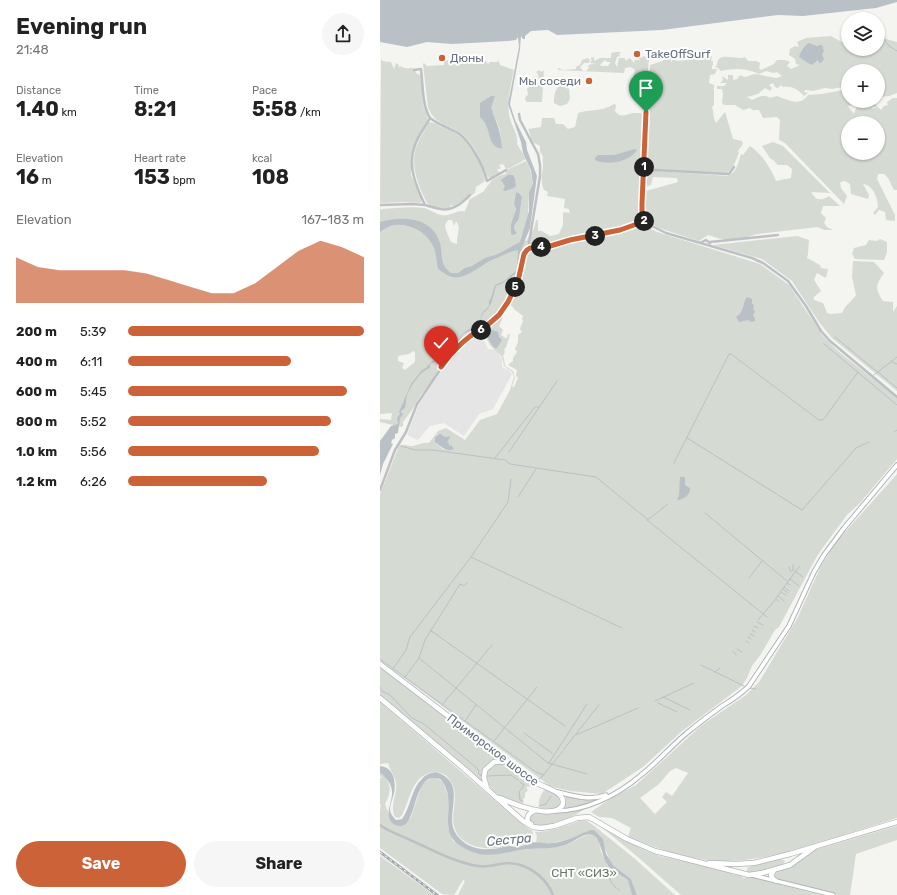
<!DOCTYPE html>
<meta charset="utf-8">
<style>
body{margin:0;font-family:Rubik,sans-serif;background:#f6f6f6;color:#222;height:100vh;display:flex;flex-direction:column;font-size:15px;white-space:nowrap}
*{box-sizing:border-box;margin:0}
p{font-size:13px;color:#767676}
.icon{flex:none;width:22px;height:22px;fill:none;stroke:currentColor;stroke-width:2;stroke-linecap:round;stroke-linejoin:round}
.map{position:relative;flex:1;overflow:hidden}
.side{display:flex;flex-direction:column;background:#fff;width:380px}
.side>*{flex:none}
.controls{position:absolute;left:461px;top:12px;display:grid;gap:8px}
.controls a{display:grid;place-items:center;width:44px;height:44px;border-radius:50%;background:#fff;box-shadow:0 1px 3px #0004;font-size:20px}
.pin{position:absolute;display:grid;place-items:center;width:34px;height:34px;color:#fff;margin:-41px -17px;border-radius:50% 50% 50% 0;rotate:-45deg;box-shadow:0 0 4px #0007}
.pin .icon{rotate:45deg}
.km{position:absolute;width:20px;height:20px;margin:-10px;border-radius:50%;background:#222;color:#fff;font-size:11px;line-height:20px;text-align:center}
.round{display:grid;place-items:center;flex:none;width:42px;height:42px;border-radius:21px;background:#f6f6f6}
.overview{display:flex;align-items:center;justify-content:space-between;height:68px;padding:0 16px}
h1{font-size:22px;font-weight:700;line-height:30px}
.metrics{display:grid;grid-template-columns:repeat(3,1fr);gap:6px;height:68px;padding:4px 16px}
.metrics div{display:grid;align-content:center}
.metrics b{font-size:20px;font-weight:700}
.metrics small{font-size:11px;font-weight:400}
.metrics p{font-size:11px}
.chart{height:112px;padding:8px 16px}
.chart p{display:flex;justify-content:space-between}
.chart svg{width:100%;height:72px;margin-top:4px;fill:#cc6338;opacity:.7}
.button{display:flex;gap:8px;margin-top:auto;padding:8px 16px}
.button a{flex:1;height:46px;border-radius:24px;background:#cc6338;color:#fff;font-size:16px;font-weight:700;line-height:46px;text-align:center}
.button a+a{background:#f6f6f6;color:#222}
ul{padding:0 16px;list-style:none;font-size:13px}
li{display:grid;grid-template-columns:64px 48px 1fr;align-items:center;height:30px}
li i{height:10px;border-radius:5px;background:#cc6338}
main{display:flex;flex:1;min-height:0}
.map>svg:first-child{display:block}
</style>
<main>
<section class="side">
<div class="overview"><div><h1>Evening run</h1><p>21:48</p></div><a class="round"><svg class="icon" aria-label="share" viewBox="0 0 24 24"><path d="M12 15V3M7 8l5-5 5 5M5 13v7h14v-7"/></svg></a></div>
<div class="metrics">
<div><p>Distance</p><b>1.40<small> km</small></b></div>
<div><p>Time</p><b>8:21</b></div>
<div><p>Pace</p><b>5:58<small> /km</small></b></div>
</div>
<div class="metrics">
<div><p>Elevation</p><b>16<small> m</small></b></div>
<div><p>Heart rate</p><b>153<small> bpm</small></b></div>
<div><p>kcal</p><b>108</b></div>
</div>
<div class="chart"><p><span>Elevation</span>167–183 m</p>
<svg viewBox="0 0 160 44" preserveAspectRatio="none"><path d="M0 44V16L10 22L20 24L30 24L40 24L50 24L60 26L70 30L80 34L90 38L100 38L110 32L120 22L130 12L140 6L150 10L160 16V44z"/></svg>
</div>
<ul>
<li><b>200 m</b>5:39<i style="width:100%"></i></li>
<li><b>400 m</b>6:11<i style="width:69%"></i></li>
<li><b>600 m</b>5:45<i style="width:93%"></i></li>
<li><b>800 m</b>5:52<i style="width:86%"></i></li>
<li><b>1.0 km</b>5:56<i style="width:81%"></i></li>
<li><b>1.2 km</b>6:26<i style="width:59%"></i></li>
</ul>
<div class="button"><a>Save</a><a>Share</a></div>
</section>
<div class="map">
<svg width="517" height="895" viewBox="0 0 517 895">
<rect width="100%" height="100%" fill="#f4f4f1"/>
<!-- built -->
<path fill="#e4e5e4" d="M 99,332 L 103,338 L 103,339 L 108,349 L 117,350 L 122,360 L 122,367 L 128,370 L 132,374 L 113,409 L 99,414 L 84,436 L 64,423 L 50,426 L 38,440 L 27,435 L 39,404 L 65,365 L 83,343 Z
M 0,850 L 51,888 L 60,895 L 54,895 L 0,855 Z"/>
<!-- green -->
<path fill="#d5dad2" fill-rule="evenodd" d="M 451,36 L 460,41 L 468,43 L 468,49 L 498,49 L 499,44 L 503,42 L 501,36 L 506,39 L 517,42 L 517,93 L 509,96 L 498,97 L 498,71 L 468,71 L 468,86 L 452,89 L 445,88 L 433,91 L 425,90 L 424,92 L 428,93 L 424,96 C 417,89 413,86 403,87 L 401,85 L 398,88 L 395,87 L 393,83 L 389,85 L 392,88 L 390,91 L 385,88 L 378,94 L 367,97 L 372,100 C 379,97 383,93 390,98 L 397,96 C 408,100 420,107 428,95 L 442,94 L 468,89 L 468,101 L 479,101 L 476,104 L 468,106 L 474,114 L 476,108 L 482,104 L 484,101 L 490,101 L 491,103 L 495,103 L 497,107 L 493,107 L 491,109 L 498,107 L 501,110 L 504,106 L 508,105 L 507,102 L 513,98 L 517,98 L 517,190 L 514,190 L 508,178 L 504,174 L 498,174 L 497,179 L 515,215 L 515,221 L 506,220 L 505,212 L 499,210 L 495,215 L 493,213 L 498,207 C 498,198 493,185 483,184 L 489,195 L 488,199 L 471,194 L 470,184 L 465,181 L 460,182 L 461,188 L 467,196 L 464,204 L 405,143 L 399,140 L 400,120 L 397,117 L 383,118 L 379,110 L 373,110 L 370,108 L 363,110 L 355,105 L 344,105 L 342,103 C 342,98 344,94 342,89 L 337,89 L 337,86 L 344,86 L 347,83 L 340,83 L 343,80 L 342,76 L 348,80 L 348,75 L 353,75 L 353,80 L 357,79 L 360,75 C 366,79 369,75 375,74 C 377,74 395,78 397,78 L 402,76 L 397,72 L 393,73 L 386,71 L 379,74 C 368,68 352,68 341,71 L 338,68 L 335,67 L 337,65 C 338,50 356,61 365,57 L 368,61 L 376,61 L 380,63 L 379,68 L 381,70 L 394,64 L 397,60 L 405,60 L 410,62 L 407,66 L 411,69 L 420,65 L 416,64 L 415,59 L 409,55 L 410,49 L 415,46 L 419,47 L 417,42 L 426,38 ZM 433,44 L 438,46 L 442,55 L 432,65 C 426,63 423,56 421,51 L 425,45 ZM 468,123 L 498,123 L 498,153 L 468,153 Z
M 236,52 L 241,52 L 239,54 L 240,56 L 237,57 L 235,63 L 237,67 L 239,58 L 245,58 L 245,61 L 250,58 L 254,63 L 255,60 L 260,60 L 259,58 L 261,58 L 264,56 L 266,57 L 268,56 L 269,57 L 267,82 L 253,78 L 255,70 L 251,67 L 245,68 L 244,73 L 178,70 L 178,68 L 183,70 L 196,69 L 196,67 L 200,65 L 202,60 L 208,58 L 210,60 L 209,63 L 204,63 L 200,67 L 203,71 L 206,71 L 209,68 L 208,66 C 211,63 216,64 220,64 L 221,66 L 228,66 L 230,63 L 230,62 L 227,62 L 225,60 L 221,64 L 210,63 L 212,60 L 210,58 L 214,57 L 214,61 L 220,58 L 231,58 L 231,53 Z
M 283,52 L 290,52 L 291,62 L 292,62 L 292,53 L 294,52 L 297,58 L 296,61 L 308,60 L 310,58 L 322,56 L 327,58 L 332,56 L 331,61 L 333,61 L 333,65 L 332,66 L 332,69 L 337,69 L 335,74 L 330,75 L 329,83 L 334,85 L 334,105 L 332,107 C 334,113 333,118 336,123 L 345,112 L 353,139 L 362,141 L 363,144 L 358,151 L 359,153 L 353,167 L 346,174 L 276,169 L 265,172 L 268,113 L 265,109 L 265,105 L 269,100 L 270,65 L 283,61 Z
M 1,58 L 2,61 L 11,62 L 14,69 L 16,63 L 19,65 L 18,68 L 20,66 C 22,67 24,68 25,68 C 33,70 31,64 37,74 L 41,75 L 43,104 L 48,119 L 35,142 L 32,162 L 31,175 L 42,200 L 40,203 L 25,202 L 0,203 Z
M 75,59 L 78,61 L 80,59 L 84,63 L 89,59 L 103,63 L 103,61 L 106,61 L 108,64 L 110,62 L 117,62 L 119,61 L 120,65 L 134,70 C 131,84 127,100 129,114 C 130,124 139,134 137,144 L 146,159 L 130,168 L 126,169 L 123,164 L 119,165 L 121,168 L 117,170 L 120,173 L 111,178 L 108,177 C 102,164 96,147 85,137 C 72,124 55,127 48,107 L 43,64 L 44,63 L 47,66 L 64,65 L 64,62 L 67,60 L 70,61 ZM 111,106 C 111,112 113,115 116,120 C 120,128 122,140 122,149 C 108,145 111,136 107,126 C 104,121 100,119 100,112 Z
M 159,70 L 162,72 L 164,70 L 162,102 L 147,102 L 145,100 L 146,96 L 148,95 L 147,88 L 150,87 L 149,84 L 154,84 L 151,80 L 154,77 L 156,79 L 156,76 L 159,80 L 158,74 L 156,72 Z
M 183,85 L 189,89 L 190,99 L 187,104 L 180,106 L 174,103 C 174,95 175,86 183,85 Z
M 234,104 L 236,105 L 235,111 C 241,119 246,114 254,113 C 258,113 261,113 265,114 L 261,215 L 265,225 L 277,232 L 380,264 L 409,285 L 443,336 L 458,351 L 517,398 L 517,459 L 479,504 L 467,515 L 447,542 L 437,556 L 399,627 L 395,630 L 381,654 L 372,666 L 367,678 L 362,686 L 302,731 L 263,767 L 222,794 L 190,791 L 170,786 L 0,660 L 0,494 L 19,446 C 24,443 27,446 33,446 C 39,445 42,442 49,443 L 58,431 L 66,428 L 85,440 L 100,420 L 117,414 L 130,390 L 134,377 L 132,372 L 124,366 C 122,351 117,354 110,345 C 107,340 105,333 101,328 L 83,338 L 69,353 L 58,369 L 54,378 L 40,396 L 32,410 L 23,422 L 23,426 L 21,426 L 22,427 L 0,422 L 0,419 L 11,420 L 12,413 L 0,414 L 0,210 L 2,209 C 16,208 30,206 44,208 C 50,209 55,214 62,215 C 69,217 76,210 83,211 L 84,212 L 85,211 L 90,199 L 103,192 L 112,180 L 121,175 L 126,174 L 125,171 L 146,161 L 150,168 L 153,185 L 149,193 L 148,215 L 141,239 L 146,241 L 154,229 L 156,220 L 158,220 L 158,231 L 162,231 L 170,236 L 179,234 L 183,225 L 183,214 L 184,212 L 190,213 L 189,209 L 184,208 L 185,199 L 167,196 L 168,192 L 164,190 C 160,181 162,175 163,166 C 163,162 162,160 163,156 L 160,152 L 160,146 C 149,141 153,140 148,129 L 161,127 L 162,118 L 174,118 L 176,124 L 183,124 L 188,129 L 195,127 L 198,113 C 211,109 222,112 234,104 ZM 136,192 L 139,193 L 142,197 L 139,219 L 134,226 L 135,231 L 131,224 L 136,209 L 134,204 ZM 68,220 L 72,220 L 74,226 L 76,221 C 82,228 76,236 77,244 L 71,242 C 69,238 65,228 65,225 ZM 129,305 L 131,305 L 135,310 L 143,316 L 142,319 L 143,321 L 140,329 L 142,332 L 138,335 L 138,342 L 135,349 L 137,352 L 133,358 L 133,361 L 128,365 L 137,370 L 136,376 L 138,378 L 134,387 L 132,386 L 135,378 L 133,371 L 125,366 L 124,359 L 123,356 L 125,352 L 124,350 L 126,347 L 130,335 L 128,334 L 127,338 L 125,338 L 121,335 L 123,330 L 119,326 L 122,320 L 123,314 ZM 33,351 L 35,352 L 35,362 L 25,370 L 22,368 L 24,363 L 18,361 L 18,356 L 29,354 ZM 59,434 L 61,434 L 65,437 L 70,436 L 70,438 L 69,440 L 67,440 L 67,442 L 69,443 L 69,447 L 73,448 L 70,450 L 63,449 L 55,442 L 56,435 Z
M 49,122 L 54,123 C 64,128 76,132 84,139 C 94,147 104,169 105,181 L 96,187 L 95,193 L 74,206 L 71,205 L 69,208 C 62,209 53,208 47,203 C 39,187 30,167 36,148 C 39,139 45,130 49,122 Z
M 393,142 L 403,146 L 450,193 L 431,192 C 436,201 441,201 449,196 L 460,206 L 443,206 L 441,213 L 446,218 L 444,223 L 447,227 L 453,230 L 444,230 L 438,227 L 377,234 C 367,238 348,242 338,238 C 334,237 332,236 328,235 L 319,241 L 279,228 L 270,223 L 264,199 L 266,191 L 298,182 L 297,178 L 273,177 L 271,185 L 265,187 L 265,174 L 275,171 L 348,176 C 357,172 358,163 361,154 L 363,155 L 370,146 C 382,154 390,167 396,181 L 411,178 L 412,169 L 407,165 L 398,165 L 393,160 L 390,158 L 382,146 Z
M 417,236 L 429,240 L 428,254 L 427,258 L 440,265 L 441,268 L 448,269 L 446,278 L 437,273 L 434,280 L 441,291 L 434,297 L 434,300 L 443,303 L 447,313 L 451,314 L 462,313 C 465,305 471,302 476,295 L 472,277 L 473,261 L 494,262 L 504,273 C 495,286 495,288 503,301 L 513,302 L 513,312 L 517,306 L 517,391 L 452,338 L 439,322 L 412,281 L 382,259 L 333,245 Z
M 500,239 L 507,242 L 507,252 L 504,260 L 475,259 L 472,254 L 474,248 L 486,245 L 489,240 L 497,241 Z
M 517,474 L 517,818 C 489,827 461,836 432,845 C 401,854 371,862 339,861 C 309,860 275,848 248,836 L 251,828 L 232,818 L 219,817 L 211,812 L 233,797 L 256,785 L 322,725 L 366,695 L 379,682 L 417,619 L 441,566 L 457,541 ZM 296,768 L 308,773 L 292,796 L 286,792 L 282,797 L 287,802 L 275,814 L 260,798 L 279,784 L 290,771 Z
M 0,665 L 118,757 L 108,764 L 104,769 L 105,785 L 0,695 Z
M 0,702 L 140,822 L 153,832 L 153,841 L 136,847 L 135,846 L 136,843 L 130,842 L 129,846 C 109,851 80,849 74,826 C 71,816 77,801 74,789 C 72,782 68,775 61,773 C 57,771 53,772 49,773 C 31,779 30,800 22,815 L 19,818 L 15,817 C 9,805 18,795 16,782 C 14,775 10,770 8,763 L 0,764 Z
M 125,761 L 152,782 L 152,786 L 146,787 L 148,790 L 145,793 L 145,797 L 143,799 L 144,801 L 142,804 C 124,800 103,791 107,769 L 112,764 Z
M 0,773 C 12,782 12,791 5,804 L 12,823 L 18,826 L 23,826 L 31,817 L 42,784 L 52,778 L 57,778 L 63,782 L 69,799 L 68,828 L 73,841 L 97,854 L 135,851 L 149,849 L 177,847 L 189,844 L 201,837 L 210,834 L 214,835 L 219,842 L 221,852 L 229,868 L 249,880 L 252,895 L 78,895 L 85,881 L 83,880 L 74,895 L 62,894 L 0,848 L 0,811 L 1,805 L 0,804 L 0,778 L 2,778 L 0,776 Z
M 165,790 L 178,794 L 181,797 L 181,805 L 174,809 L 160,808 C 157,803 161,793 165,790 Z
M 186,796 L 206,800 L 222,799 L 203,806 L 185,809 L 183,807 Z
M 207,807 C 195,817 163,833 150,822 L 149,816 L 154,812 L 191,811 Z
M 200,821 L 207,821 L 213,825 L 254,858 L 295,895 L 257,895 L 251,879 L 231,863 L 219,835 L 207,831 L 191,839 L 171,843 L 156,843 L 157,836 L 155,832 C 173,832 184,825 200,821 Z
M 219,825 L 242,839 L 266,851 L 280,856 L 351,872 L 354,875 L 360,875 L 363,878 L 372,877 L 439,895 L 301,895 L 259,858 Z
M 517,826 L 517,840 L 476,854 L 470,895 L 459,895 L 399,880 L 394,876 L 396,872 L 410,867 L 434,850 Z
M 0,856 L 54,895 L 0,895 Z
M 399,859 L 403,860 L 405,861 C 400,872 379,871 369,873 L 367,871 L 367,868 L 373,865 Z"/>
<!-- water -->
<path fill="#b9c1c6" d="M 0,0 L 517,0 L 517,2 L 496,8 L 423,16 L 398,15 L 282,30 L 177,35 L 168,30 L 151,31 L 145,36 L 145,39 L 143,39 L 141,36 L 140,49 L 130,104 L 135,120 L 146,142 L 147,150 L 157,176 L 150,228 L 139,255 L 138,272 L 121,284 L 116,286 C 113,296 112,308 103,313 L 101,320 L 93,330 L 83,334 L 76,346 L 71,348 L 63,359 L 50,364 L 50,368 C 41,370 30,387 27,395 C 26,399 26,404 25,408 L 21,411 L 21,412 L 23,414 L 20,418 L 18,433 L 15,434 L 15,438 L 12,440 L 11,443 L 13,444 L 3,464 L 0,475 L 0,441 L 11,426 L 18,424 L 17,418 L 20,414 L 19,412 L 31,384 L 42,370 L 46,368 L 52,361 L 63,358 L 70,348 L 75,346 L 82,334 L 95,325 L 101,319 L 102,313 L 109,306 L 109,301 L 111,298 L 115,285 L 124,281 L 137,270 L 138,250 C 129,252 121,256 112,260 C 100,265 87,280 72,277 C 67,276 63,272 58,269 C 56,261 57,252 52,244 C 45,231 29,223 14,225 C 10,225 4,229 0,232 L 0,222 C 21,216 52,216 60,243 C 63,256 59,264 71,273 L 78,273 L 85,268 L 92,266 L 105,258 L 118,254 L 140,242 L 149,211 L 149,192 L 153,184 L 151,170 L 143,153 L 141,142 L 128,104 L 139,47 L 138,37 L 136,40 L 128,41 L 72,44 L 47,42 L 27,47 L 0,42 Z
M 429,43 L 438,46 L 439,45 L 442,45 L 444,51 L 442,55 L 444,59 L 441,63 L 439,63 L 438,60 L 432,65 C 428,64 424,60 419,57 C 421,51 423,46 429,43 Z
M 111,96 L 115,96 L 111,108 L 113,111 L 112,112 C 117,122 122,136 122,149 C 108,146 111,135 106,125 C 105,122 102,120 100,117 L 100,103 Z
M 255,149 L 257,150 C 249,162 228,166 215,160 L 215,158 L 218,155 L 234,155 Z
M 128,175 L 133,175 L 135,179 L 136,186 L 134,188 L 125,191 L 123,190 L 125,186 L 121,180 Z
M 136,192 L 139,193 L 142,197 L 139,219 L 134,226 L 135,231 L 137,233 L 133,235 L 131,234 L 131,224 L 136,209 L 134,204 Z
M 367,297 L 372,299 L 372,303 L 374,306 L 373,309 L 375,311 L 373,315 L 375,319 L 375,321 L 371,322 L 368,320 L 359,322 L 356,317 C 365,312 362,303 367,297 Z
M 109,329 L 118,332 L 119,337 L 122,340 L 117,348 L 115,348 C 110,344 107,337 107,332 Z
M 59,434 L 61,434 L 65,437 L 70,436 L 70,438 L 67,442 L 69,443 L 69,446 L 71,445 L 74,449 C 66,452 62,447 55,442 L 55,437 Z
M 305,477 L 305,485 L 310,488 C 311,495 304,499 298,500 L 297,499 L 299,496 L 300,477 Z
M 0,766 C 15,767 17,785 13,797 C 12,801 10,805 10,809 C 10,813 13,817 16,820 L 22,819 C 31,807 31,789 42,779 C 46,774 55,770 61,774 C 86,786 65,815 75,832 C 79,840 88,846 96,848 C 107,851 119,848 129,846 C 134,846 137,848 141,846 C 144,846 146,843 149,843 C 156,841 164,844 171,843 C 177,843 183,841 189,839 C 197,837 205,830 214,830 L 223,839 L 226,854 L 233,865 L 251,879 L 257,895 L 252,895 L 248,880 C 242,875 230,871 227,864 C 222,857 221,839 213,835 C 204,831 193,843 185,845 C 173,849 161,848 149,849 C 134,850 110,858 95,853 C 89,851 84,848 79,845 C 59,831 74,808 66,789 C 65,786 64,783 62,781 C 60,778 57,778 54,778 C 30,778 38,841 12,823 C 0,808 26,792 0,773 Z"/>
<g fill="none" stroke-linecap="round" stroke-linejoin="round">
<!-- stream -->
<path stroke="#b9c1c6" stroke-width="1" d="M 493,16 L 494,19
M 498,31 L 509,46 L 517,51
M 455,337 L 517,388
M 444,344 L 517,405
M 512,362 L 517,364
M 494,375 L 517,357
M 514,432 L 517,430
M 307,438 L 422,510 L 476,448 L 489,442
M 21,446 L 35,450 L 53,450 L 125,460 L 130,464 L 216,477 L 267,519 L 269,519 L 288,504
M 129,452 L 177,381
M 115,458 L 155,407 L 159,407
M 294,463 L 349,354 L 351,354 L 439,420 L 443,420 L 478,372
M 138,497 L 156,469
M 325,513 L 407,581
M 267,520 L 387,617
M 91,557 L 128,502 L 131,479
M 409,567 L 411,572 L 413,570
M 413,570 L 413,565
M 415,571 L 423,577
M 369,578 L 382,561
M 410,579 L 419,586
M 407,583 L 410,585
M 404,587 L 409,591
M 403,589 L 408,593
M 401,592 L 406,595
M 398,596 L 404,601
M 396,599 L 399,602
M 378,620 L 391,605 L 415,572 L 420,566
M 377,622 L 383,625
M 374,626 L 378,628
M 50,630 L 185,726
M 372,630 L 375,632
M 370,634 L 374,636
M 368,637 L 371,639
M 366,641 L 369,643
M 357,649 L 362,652
M 353,651 L 356,655
M 39,658 L 168,763 L 207,774
M 0,659 L 85,721
M 321,665 L 364,686
M 13,669 L 26,650 L 30,637 L 91,557 L 242,628
M 336,671 L 340,668
M 25,677 L 39,658 L 45,640 L 80,584 L 84,586 L 87,583
M 0,687 L 2,691 L 10,695 L 32,718 L 44,724 L 98,769 L 99,774 L 102,776
M 370,688 L 376,689
M 283,697 L 310,710
M 275,701 L 314,683
M 278,703 L 297,712
M 62,705 L 112,645
M 96,705 L 85,721 L 156,772 L 164,775
M 144,733 L 172,753
M 196,735 L 258,708
M 114,741 L 157,687
M 184,749 L 219,705
M 169,763 L 207,704
M 107,776 L 131,775 L 138,780
M 159,779 L 161,778 L 183,751
M 140,782 L 144,785 L 139,792 L 140,800 L 142,801
M 159,806 L 166,804 L 171,796
M 230,868 C 226,877 232,885 239,890"/>
<!-- major casing -->
<g stroke="#b1b4b8" stroke-width="5.5">
<path id="major" d="M 178,792 C 194,796 210,801 226,795
M 175,811 C 206,811 238,795 261,775 C 278,762 292,745 308,732 C 319,723 331,714 342,706 C 352,700 361,694 369,686 L 409,626 L 434,572 L 444,555 L 464,528 L 517,465
M 372,875 L 453,895"/>
</g>
<!-- highway casing -->
<g stroke="#b3b5b8" stroke-width="6">
<path id="highway" d="M 0,664 L 153,781 C 161,786 174,789 180,795 C 183,798 184,803 182,806 C 172,820 131,803 120,798
M 0,698 L 82,767 L 143,821 L 153,827 L 161,828 L 174,826 L 197,818 L 209,817 L 247,839 L 275,851 L 369,875 L 382,873 L 410,865 L 435,847
M 107,788 L 104,778 L 105,770 L 114,762 L 126,761
M 151,824 L 148,822 C 146,816 150,812 156,810
M 329,863 L 356,864 L 374,863 L 410,854 L 517,822
M 394,870 L 391,875 L 393,879 L 396,881"/>
</g>
<!-- minor -->
<path stroke="#bec0c4" stroke-width="2.5" d="M 269,79 L 267,98 L 263,105 L 264,110 L 266,113 L 262,203 L 262,215 L 266,223 L 286,233 L 372,258 L 383,263 L 408,281 L 426,306 L 441,331 L 450,341 L 517,397
M 139,114 L 140,120 L 158,154 L 160,165 L 160,176 L 149,243 L 150,248
M 50,118 C 59,125 69,128 78,133 C 90,140 104,167 107,181 L 126,170
M 264,174 L 275,170 L 347,174 L 349,174 L 354,167
M 0,205 L 32,204 L 45,205 C 36,186 27,166 35,145 C 38,136 45,127 50,118 C 42,105 43,85 41,69 L 34,70
M 45,205 C 60,209 66,213 80,204 C 83,201 87,199 90,195
M 330,242 L 398,235
M 320,243 L 326,240 L 330,243
M 150,248 L 167,247 L 190,240 L 240,230 L 257,224 L 266,223
M 0,490 L 15,450 L 26,432 L 37,404 L 70,355 L 88,338 L 114,320 L 124,309 L 140,277 L 145,251 L 150,248
M 0,825 C 9,832 20,835 30,840 C 51,849 76,863 98,866 C 108,868 119,863 129,863 C 148,864 166,877 173,895"/>
<!-- major -->
<use href="#major" stroke="#fff" stroke-width="3.5"/>
<!-- highway -->
<use href="#highway" stroke="#fff" stroke-width="4.5"/>
<!-- rail casing -->
<g stroke="#a1a5aa" stroke-width="2.5">
<path id="rail" d="M 0,852 L 57,895"/>
</g>
<!-- rail -->
<use href="#rail" stroke="#fff" stroke-width="1" stroke-dasharray="3" stroke-linecap="butt"/>
</g>
<g fill="none" stroke-linecap="round" stroke-linejoin="round">
<!-- route casing -->
<g stroke="#fff" stroke-width="8">
<path id="route" d="M 61,367 L 70,355 L 83,342 L 93,334 L 103,329 L 119,315 L 128,302 L 138,281 L 144,254 L 147,250 L 150,248 L 167,247 L 190,240 L 240,230 L 257,224 L 266,223 L 262,215 L 262,204 L 266,112"/>
</g>
<!-- route -->
<use href="#route" stroke="#cc6338" stroke-width="5"/>
</g>
<!-- markers -->
<g fill="#cc6338" stroke="#fff" stroke-width="1.5">
<circle cx="257" cy="54" r="4"/>
<circle cx="62" cy="58" r="4"/>
<circle cx="209" cy="81" r="4"/>
</g>
<g text-anchor="middle" stroke-width="4" stroke-linejoin="round" paint-order="stroke">
<!-- poi labels -->
<g font-size="12" fill="#67727e" stroke="#fff" text-anchor="start">
<text x="265" y="58">TakeOffSurf</text>
<text x="70" y="62">Дюны</text>
<text x="201" y="85" text-anchor="end">Мы соседи</text>
</g>
<!-- street labels -->
<g font-size="12" fill="#67727e" stroke="#fff">
<text transform="translate(113 750) rotate(37)" y="4">Приморское шоссе</text>
</g>
<!-- park labels -->
<g font-size="12" fill="#677665" stroke="#fff">
<text x="204" y="877">СНТ «СИЗ»</text>
</g>
<!-- water labels -->
<g font-size="13" font-style="italic" fill="#63737b" stroke="#fff">
<text transform="translate(129 839) rotate(-5)" y="5">Сестра</text>
</g>
</g>
</svg>
<div class="controls">
<a><svg class="icon" aria-label="layers" viewBox="0 0 24 24"><path d="M12 4l9 5-9 5-9-5zM3 14l9 5 9-5"/></svg></a>
<a>+</a>
<a>−</a>
</div>
<div class="pin" style="left:266px;top:112px;background:#1e9e55"><svg class="icon" aria-label="arrive" viewBox="0 0 24 24"><path d="M6 21V4h12l-3 4 3 4H6"/></svg></div>
<div class="pin" style="left:61px;top:367px;background:#d93025"><svg class="icon" aria-label="check" viewBox="0 0 24 24"><path d="M5 12l5 5 9-10"/></svg></div>
<b class="km" style="left:264px;top:167px">1</b>
<b class="km" style="left:264px;top:221px">2</b>
<b class="km" style="left:215px;top:236px">3</b>
<b class="km" style="left:161px;top:247px">4</b>
<b class="km" style="left:135px;top:287px">5</b>
<b class="km" style="left:101px;top:330px">6</b>
</div>
</main>
